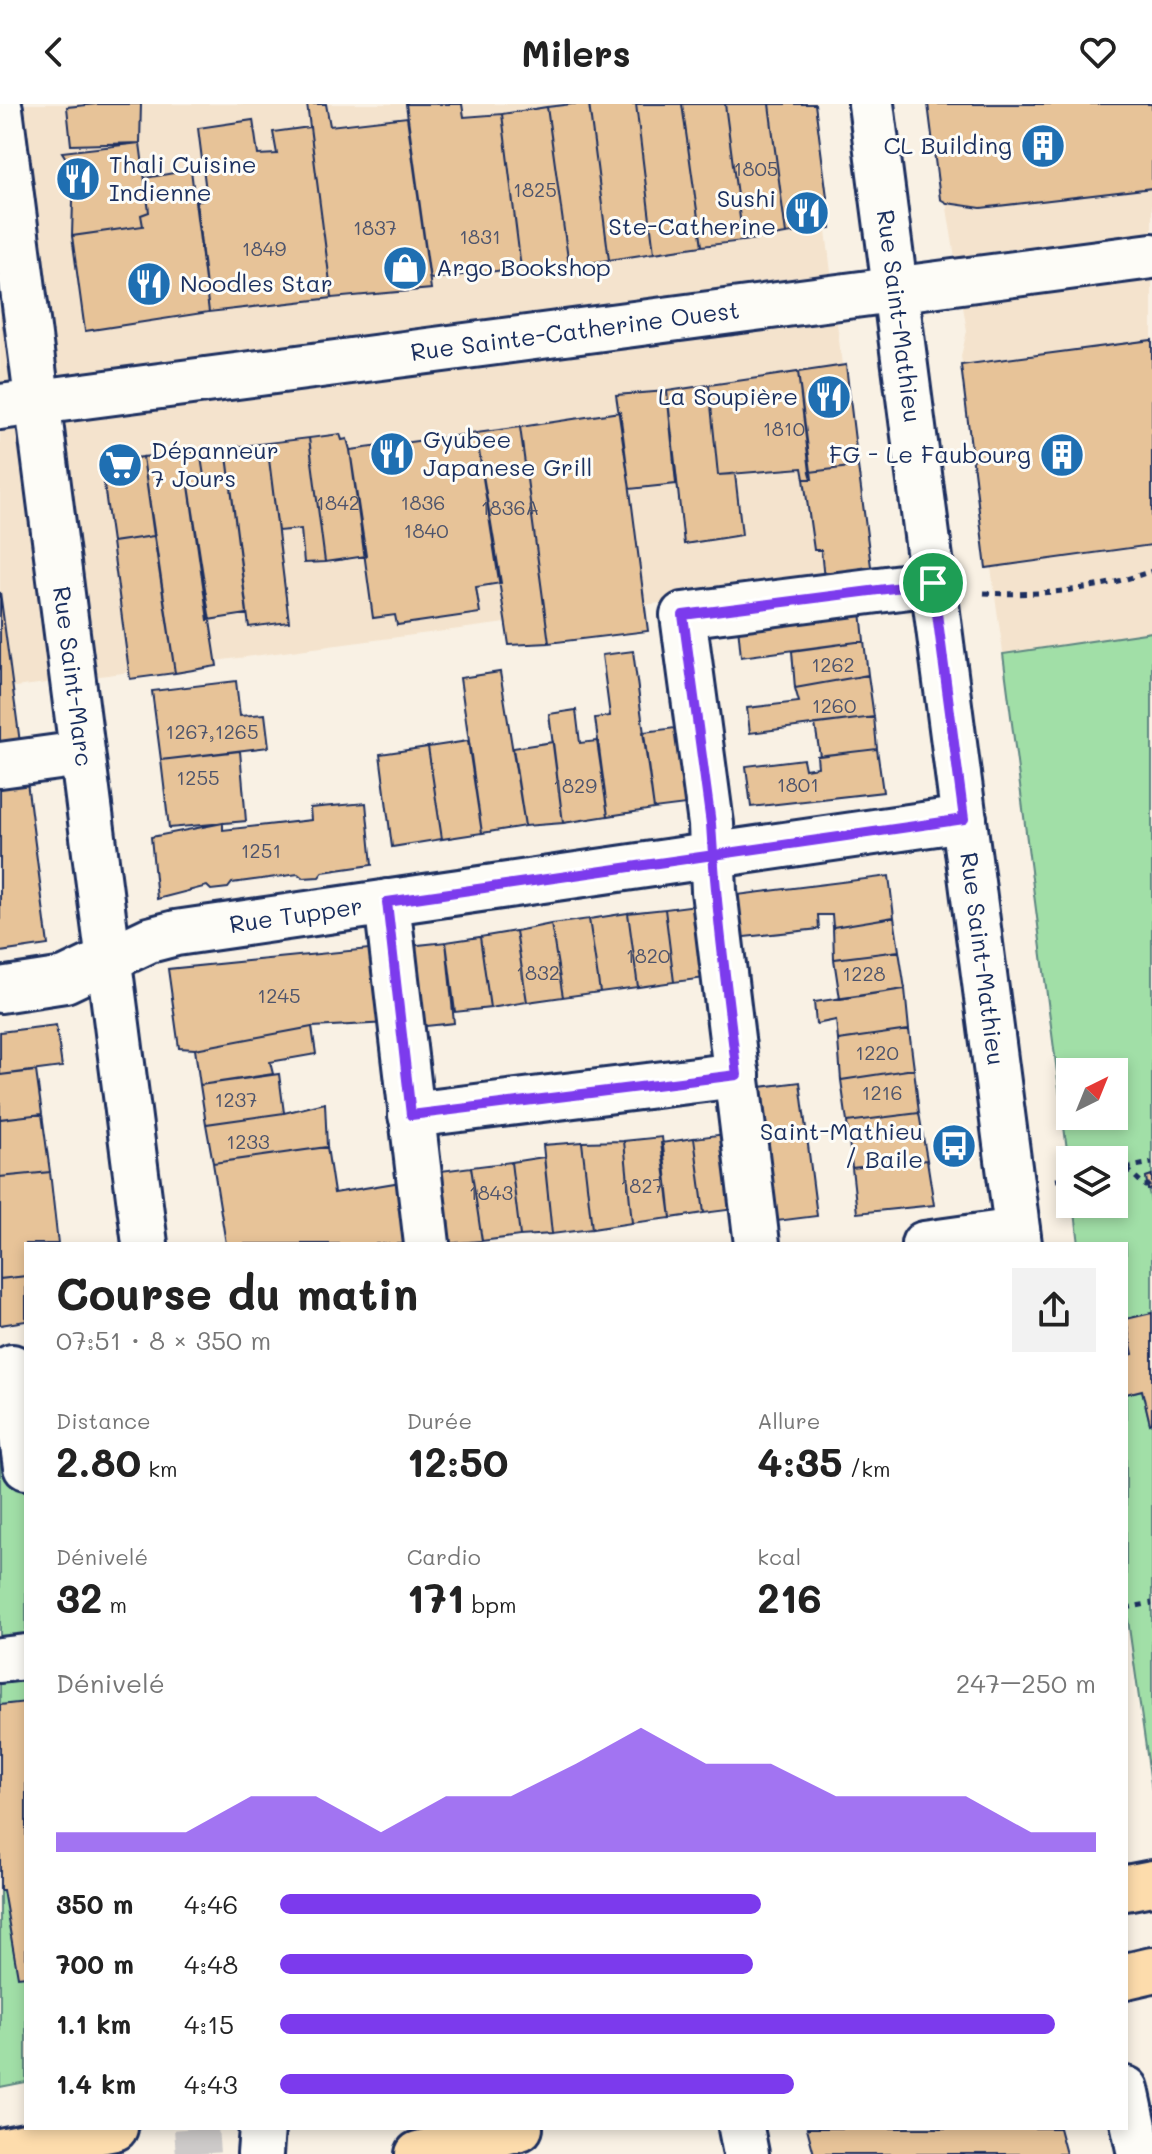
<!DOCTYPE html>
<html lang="fr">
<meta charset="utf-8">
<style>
body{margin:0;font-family:Mali,sans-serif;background:#f2f2f2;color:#222;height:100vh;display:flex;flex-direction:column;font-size:30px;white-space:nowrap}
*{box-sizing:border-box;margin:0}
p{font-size:26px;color:#767676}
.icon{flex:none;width:44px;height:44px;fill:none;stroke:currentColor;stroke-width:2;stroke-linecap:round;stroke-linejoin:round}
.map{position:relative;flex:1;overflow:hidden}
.drawer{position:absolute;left:24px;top:1138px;width:1104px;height:888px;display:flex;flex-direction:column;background:#fff;border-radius:0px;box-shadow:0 4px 12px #0003}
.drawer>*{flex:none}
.needle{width:52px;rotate:43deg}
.controls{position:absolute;left:1056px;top:954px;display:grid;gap:16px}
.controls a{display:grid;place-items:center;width:72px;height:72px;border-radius:0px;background:#fff;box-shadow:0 4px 12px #0003;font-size:40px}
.pin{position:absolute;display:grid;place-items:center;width:68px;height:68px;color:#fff;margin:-34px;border:4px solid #fff;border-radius:50%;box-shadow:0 2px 8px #0007}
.round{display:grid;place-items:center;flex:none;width:84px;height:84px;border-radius:0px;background:#f2f2f2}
.head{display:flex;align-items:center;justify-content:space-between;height:136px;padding:0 32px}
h1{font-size:44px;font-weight:800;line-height:60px}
.metrics{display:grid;grid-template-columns:repeat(3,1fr);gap:12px;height:136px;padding:8px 32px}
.metrics div{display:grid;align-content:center}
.metrics b{font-size:40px;font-weight:800}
.metrics small{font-size:22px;font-weight:400}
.metrics p{font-size:22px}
.chart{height:224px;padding:16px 32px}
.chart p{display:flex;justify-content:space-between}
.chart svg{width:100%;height:144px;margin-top:8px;fill:#7c3aed;opacity:.7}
ul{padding:0 32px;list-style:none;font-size:26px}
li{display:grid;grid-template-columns:128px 96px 1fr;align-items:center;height:60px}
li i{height:20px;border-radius:10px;background:#7c3aed}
header{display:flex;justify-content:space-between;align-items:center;height:104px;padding:0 32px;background:#fff;font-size:36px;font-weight:800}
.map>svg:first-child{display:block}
</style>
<header><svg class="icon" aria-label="back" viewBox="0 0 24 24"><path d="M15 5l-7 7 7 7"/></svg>Milers<svg class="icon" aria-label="heart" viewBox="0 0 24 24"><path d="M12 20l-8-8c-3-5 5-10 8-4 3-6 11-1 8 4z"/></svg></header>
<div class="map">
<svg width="1152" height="2050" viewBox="0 0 1152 2050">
<rect width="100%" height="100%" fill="#f9f1e4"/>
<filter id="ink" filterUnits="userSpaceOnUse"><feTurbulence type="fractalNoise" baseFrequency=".0125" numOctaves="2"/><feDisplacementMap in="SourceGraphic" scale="16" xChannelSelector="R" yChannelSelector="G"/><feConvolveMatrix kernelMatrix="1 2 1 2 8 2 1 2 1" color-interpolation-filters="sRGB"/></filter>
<g filter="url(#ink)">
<!-- built -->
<path fill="#f4e3cd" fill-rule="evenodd" d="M 0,0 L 811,0 L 867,472 L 0,585 Z
M 930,0 L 1152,0 L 1152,1595 L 1126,1412 L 1126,1140 L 1114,1100 L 1114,1056 L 1075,1056 L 961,252 L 967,227 ZM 1070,968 L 1114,968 L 1114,1012 L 1070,1012 Z"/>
<!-- green -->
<path fill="#a1dfa7" stroke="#5e8782" stroke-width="2" fill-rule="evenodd" d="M 1152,528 L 1152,1071 L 1146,1073 L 1152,1103 L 1152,1209 L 1126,1215 L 1126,1140 L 1079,1140 L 1074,1100 L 1114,1100 L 1114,1056 L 1070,1056 L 1070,1069 L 1003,550 ZM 1070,968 L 1114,968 L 1114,1012 L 1070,1012 Z
M 1142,1286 L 1150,1319 L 1152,1319 L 1152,1686 L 1126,1502 L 1126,1290 Z
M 26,1319 L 26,1978 L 0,1983 L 0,1322 Z"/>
<!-- building -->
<path fill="#e7c398" stroke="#1b2f5e" stroke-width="2" d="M 97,0 L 141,0 L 140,39 L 71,41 L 67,3 Z
M 307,0 L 326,0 L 330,22 L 407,13 L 431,185 L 332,194 Z
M 406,0 L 462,0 L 464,13 L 502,10 L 521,164 L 430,175 Z
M 572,0 L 589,0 L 609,156 L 569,162 L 547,3 Z
M 589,0 L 636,0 L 654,149 L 609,156 Z
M 636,0 L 682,0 L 702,142 L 654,149 Z
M 682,0 L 725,0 L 743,137 L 702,142 Z
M 725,0 L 769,0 L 786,130 L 743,137 Z
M 769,0 L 815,0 L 831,124 L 786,130 Z
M 928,0 L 1152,0 L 1152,84 L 981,104 L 947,99 L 940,95 Z
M 547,3 L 569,162 L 521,164 L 502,10 Z
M 253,16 L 258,51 L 277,50 L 273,28 L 310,23 L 332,194 L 209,208 L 196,97 L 207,95 L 198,24 Z
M 140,39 L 149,108 L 141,111 L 143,122 L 72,132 L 73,97 L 69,59 L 62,48 Z
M 191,66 L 209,208 L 85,227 L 72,132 L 143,122 L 141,111 L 149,108 L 145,74 Z
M 1152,236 L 1152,441 L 986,464 L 961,261 Z
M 846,261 L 858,362 L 810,368 L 798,268 Z
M 798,268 L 812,375 L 804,375 L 802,364 L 718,371 L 709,281 Z
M 709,281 L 718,371 L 735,370 L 742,431 L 684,440 L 667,287 Z
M 667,287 L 676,380 L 630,385 L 616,291 Z
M 620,308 L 648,527 L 549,539 L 520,323 Z
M 520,323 L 549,539 L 509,541 L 476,329 Z
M 476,329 L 501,479 L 476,483 L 480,509 L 397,521 L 395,511 L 373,514 L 350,346 Z
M 340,330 L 342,336 L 347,335 L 350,346 L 366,452 L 325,458 L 309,334 Z
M 309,334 L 325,458 L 304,459 L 301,425 L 278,427 L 267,339 Z
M 267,339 L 289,518 L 249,523 L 226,344 Z
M 226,344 L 247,510 L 208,516 L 188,375 L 204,372 L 200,347 Z
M 200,347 L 204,372 L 188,375 L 217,562 L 175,569 L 143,353 Z
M 143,353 L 154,432 L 112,438 L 101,359 Z
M 858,362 L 872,470 L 824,475 L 821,446 L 814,446 L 804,375 L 812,375 L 810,368 Z
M 154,432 L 175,569 L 130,575 L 112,438 Z
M 0,488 L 21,646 L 0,648 Z
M 860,497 L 864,537 L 741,553 L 737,512 Z
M 864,537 L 868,571 L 795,584 L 792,547 Z
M 633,547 L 654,705 L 608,712 L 595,614 L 610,612 L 602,551 Z
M 500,568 L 525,722 L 482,729 L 460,574 Z
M 868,571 L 874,613 L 750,629 L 747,604 L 799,598 L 795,584 Z
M 236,577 L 240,612 L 265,610 L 269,643 L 161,656 L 152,587 Z
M 576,606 L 580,639 L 597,637 L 608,712 L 563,719 L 549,610 Z
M 874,613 L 877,645 L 820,652 L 815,620 Z
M 683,623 L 694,700 L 654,705 L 643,628 Z
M 468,637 L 482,729 L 442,735 L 428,643 Z
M 553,638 L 563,719 L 525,722 L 513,644 Z
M 428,643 L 442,735 L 392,743 L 380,650 Z
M 877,645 L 883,688 L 751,703 L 746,662 L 803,655 L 805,665 L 818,663 L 817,652 Z
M 240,647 L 246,717 L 169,724 L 161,656 Z
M 26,670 L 48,841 L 0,848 L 0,673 Z
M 366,699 L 372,761 L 323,768 L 319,773 L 303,774 L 298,770 L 232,779 L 228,784 L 211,786 L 207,782 L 157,795 L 151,733 L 223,719 L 223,726 L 311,716 L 310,704 Z
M 889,772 L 894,813 L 833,823 L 832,811 L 818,811 L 819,825 L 735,834 L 729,792 Z
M 704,800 L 714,873 L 674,878 L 665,805 Z
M 665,805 L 674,878 L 638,883 L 628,809 Z
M 628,809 L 638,883 L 600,888 L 589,815 Z
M 894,813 L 899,847 L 834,855 L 833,823 Z
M 589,815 L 600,888 L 563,893 L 551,820 Z
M 551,820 L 563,893 L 527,898 L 516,827 Z
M 516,827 L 527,898 L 490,904 L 480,833 Z
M 480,833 L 490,904 L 455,908 L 446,838 Z
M 446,838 L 454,919 L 417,923 L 409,842 Z
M 379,844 L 389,919 L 312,923 L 195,945 L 179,944 L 168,865 Z
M 899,847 L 905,885 L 840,895 L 834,855 Z
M 905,885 L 909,926 L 838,936 L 836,916 L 816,920 L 814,898 Z
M 56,921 L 62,963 L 0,971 L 0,928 Z
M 312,923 L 316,950 L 270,958 L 273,970 L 200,981 L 195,945 Z
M 909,926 L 914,965 L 841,976 L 838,936 Z
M 914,965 L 919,1009 L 847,1018 L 841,976 Z
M 36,967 L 42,1010 L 0,1015 L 0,971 Z
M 279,970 L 284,1009 L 206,1020 L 200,981 Z
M 800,978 L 817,1112 L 769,1118 L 752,984 Z
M 325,999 L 327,1043 L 213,1059 L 206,1020 L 284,1009 Z
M 919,1009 L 927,1056 L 852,1064 L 847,1018 Z
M 42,1010 L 50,1068 L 0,1073 L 0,1015 Z
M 733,1029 L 743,1104 L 704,1109 L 694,1034 Z
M 662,1033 L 671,1114 L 632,1119 L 624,1037 Z
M 694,1034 L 704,1109 L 671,1114 L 661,1039 Z
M 624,1037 L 632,1119 L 592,1125 L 582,1038 Z
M 582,1038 L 592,1125 L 552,1130 L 543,1041 Z
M 327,1043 L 334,1089 L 407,1077 L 415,1140 L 226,1140 L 213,1059 Z
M 544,1053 L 552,1130 L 520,1132 L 511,1058 Z
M 927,1056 L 934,1101 L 857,1109 L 852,1064 Z
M 511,1058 L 520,1132 L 482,1137 L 471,1063 Z
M 471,1063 L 482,1137 L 442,1140 L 433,1068 Z
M 50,1068 L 58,1140 L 26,1140 L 26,1172 L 0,1175 L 0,1073 Z
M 1152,1071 L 1152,1085 L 1148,1086 L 1146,1073 Z
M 26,1172 L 26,1217 L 0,1221 L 0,1175 Z
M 1152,1209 L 1152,1319 L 1150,1320 L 1142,1286 L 1126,1290 L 1126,1252 L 1133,1250 L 1126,1215 Z
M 26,1598 L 26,1872 L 18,1873 L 3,1786 L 0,1786 L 0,1601 Z
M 807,2024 L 1059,2024 L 1066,2050 L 814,2050 Z"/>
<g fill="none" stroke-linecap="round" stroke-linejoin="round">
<!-- minor-tunnel -->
<path stroke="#cdcac9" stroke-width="44" stroke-dasharray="44 22" stroke-linecap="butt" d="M 196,2024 L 198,2050"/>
<!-- minor casing -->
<g stroke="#1b2f5e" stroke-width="50">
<g id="minor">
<path id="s1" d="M 871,0 L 1019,1140"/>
<path id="s2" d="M 0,5 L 145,1140"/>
<path id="s3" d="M 0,303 L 1152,152"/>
<path d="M 0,661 L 81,650"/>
<path d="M 387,798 L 427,1140"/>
<path id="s4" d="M 0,886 L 65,876 L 149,836 L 176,829 L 964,715"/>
<path d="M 411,1011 L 737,971"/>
<path d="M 757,1140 L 714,787 L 711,720 L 683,511 L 933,479"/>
<path d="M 924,1140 L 1017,1127"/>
<path d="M 12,1263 L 26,1363"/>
<path d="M 0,1556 L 26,1553"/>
<path d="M 1126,1985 L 1140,2050"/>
<path d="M 741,2024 L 746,2050"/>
<path d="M 260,2050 L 262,2024"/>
</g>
</g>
<!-- major casing -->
<g stroke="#1b2f5e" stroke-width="50">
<path id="major" d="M 1126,1784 L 1152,1779
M 1126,1872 L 1152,1866
M 0,2047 L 115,2024
M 418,2050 L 520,2024"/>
</g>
<!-- path -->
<path stroke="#1b2f5e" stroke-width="5" stroke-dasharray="6 6" stroke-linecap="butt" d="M 984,489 C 1042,492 1097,486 1152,467
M 1127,1065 L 1145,1082 L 1152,1080
M 1114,1066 L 1152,1059
M 1056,1076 L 1070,1074
M 1126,1504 L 1152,1499"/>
<!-- minor -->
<use href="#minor" stroke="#fdfcf7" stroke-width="44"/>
<!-- major -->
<use href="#major" stroke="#fddcac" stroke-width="44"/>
</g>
</g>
<g fill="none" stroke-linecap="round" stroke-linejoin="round" filter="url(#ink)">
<!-- route casing -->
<g stroke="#fff" stroke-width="16">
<path id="route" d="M 933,479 L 964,715 L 387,798 L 411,1011 L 737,971 C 727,887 716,804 711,720 L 683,511 L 933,479"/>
</g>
<!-- route -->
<use href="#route" stroke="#7c3aed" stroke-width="10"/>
</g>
<!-- icons -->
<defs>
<g id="building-disc" transform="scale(2.3)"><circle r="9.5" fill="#1f6fb2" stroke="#fdfcf7"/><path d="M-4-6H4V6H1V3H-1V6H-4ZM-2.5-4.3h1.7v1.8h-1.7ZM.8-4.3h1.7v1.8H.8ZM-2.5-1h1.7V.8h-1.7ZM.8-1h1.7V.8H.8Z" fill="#fff"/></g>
<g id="restaurant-disc" transform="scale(2.3)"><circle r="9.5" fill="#1f6fb2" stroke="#fdfcf7"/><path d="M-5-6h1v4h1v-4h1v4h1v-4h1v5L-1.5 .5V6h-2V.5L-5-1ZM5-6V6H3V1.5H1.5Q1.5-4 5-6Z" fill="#fff"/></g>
<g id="shop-disc" transform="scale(2.3)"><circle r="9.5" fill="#1f6fb2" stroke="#fdfcf7"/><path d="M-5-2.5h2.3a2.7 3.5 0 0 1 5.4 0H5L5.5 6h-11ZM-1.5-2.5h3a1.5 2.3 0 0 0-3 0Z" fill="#fff"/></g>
<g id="supermarket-disc" transform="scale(2.3)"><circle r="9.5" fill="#1f6fb2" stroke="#fdfcf7"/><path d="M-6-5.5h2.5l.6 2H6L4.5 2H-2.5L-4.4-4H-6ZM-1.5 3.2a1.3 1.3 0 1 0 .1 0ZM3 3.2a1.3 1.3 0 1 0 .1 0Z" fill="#fff"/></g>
<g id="bus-disc" transform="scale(2.3)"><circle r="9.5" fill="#1f6fb2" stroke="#fdfcf7"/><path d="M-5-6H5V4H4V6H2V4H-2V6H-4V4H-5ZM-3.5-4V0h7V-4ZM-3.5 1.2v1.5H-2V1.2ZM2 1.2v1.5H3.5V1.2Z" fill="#fff"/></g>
</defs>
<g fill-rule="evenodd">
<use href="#building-disc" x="1043" y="42"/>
<use href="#restaurant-disc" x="78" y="75"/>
<use href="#restaurant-disc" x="807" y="109"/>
<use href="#shop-disc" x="405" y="164"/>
<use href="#restaurant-disc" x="149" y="180"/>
<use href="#restaurant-disc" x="829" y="293"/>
<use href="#restaurant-disc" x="392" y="350"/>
<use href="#building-disc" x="1062" y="351"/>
<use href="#supermarket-disc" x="120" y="361"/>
<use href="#bus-disc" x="954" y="1042"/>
</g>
<g text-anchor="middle" stroke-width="6" stroke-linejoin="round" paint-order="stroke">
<!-- number labels -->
<g font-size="20" fill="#4e546c">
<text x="756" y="72">1805</text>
<text x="535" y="93">1825</text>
<text x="375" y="131">1837</text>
<text x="480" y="140">1831</text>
<text x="264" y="152">1849</text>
<text x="784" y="332">1810</text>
<text x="338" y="406">1842</text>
<text x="423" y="406">1836</text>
<text x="510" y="411">1836A</text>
<text x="426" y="434">1840</text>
<text x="833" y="568">1262</text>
<text x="834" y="609">1260</text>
<text x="212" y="635">1267,1265</text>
<text x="198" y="681">1255</text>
<text x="798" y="688">1801</text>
<text x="575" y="689">1829</text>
<text x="261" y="754">1251</text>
<text x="648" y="859">1820</text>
<text x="538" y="876">1832</text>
<text x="864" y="877">1228</text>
<text x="279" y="899">1245</text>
<text x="877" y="956">1220</text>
<text x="882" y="996">1216</text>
<text x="236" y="1003">1237</text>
<text x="248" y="1045">1233</text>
<text x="642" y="1089">1827</text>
<text x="491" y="1096">1843</text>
</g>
<!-- poi labels -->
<g font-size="24" fill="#1b2f5e" stroke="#fdfcf7" text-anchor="end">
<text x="1012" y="50">CL Building</text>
<text x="109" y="69" text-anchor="start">Thali Cuisine<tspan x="109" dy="28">Indienne</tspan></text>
<text x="776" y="103">Sushi<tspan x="776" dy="28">Ste-Catherine</tspan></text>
<text x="436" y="172" text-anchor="start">Argo Bookshop</text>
<text x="180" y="188" text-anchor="start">Noodles Star</text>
<text x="798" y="301">La Soupière</text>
<text x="423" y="344" text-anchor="start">Gyubee<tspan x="423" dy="28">Japanese Grill</tspan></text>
<text x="151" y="355" text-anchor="start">Dépanneur<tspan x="151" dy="28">7 Jours</tspan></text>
<text x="1031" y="359">FG - Le Faubourg</text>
<text x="923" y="1036">Saint-Mathieu<tspan x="923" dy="28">/ Baile</tspan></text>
</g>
<!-- street labels -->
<g font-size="24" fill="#1b2f5e" stroke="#fdfcf7">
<text dy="8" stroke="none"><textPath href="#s1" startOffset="214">Rue Saint-Mathieu</textPath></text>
<text dy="8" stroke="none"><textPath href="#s3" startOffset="580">Rue Sainte-Catherine Ouest</textPath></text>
<text dy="8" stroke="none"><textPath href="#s2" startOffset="572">Rue Saint-Marc</textPath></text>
<text dy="8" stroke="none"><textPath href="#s4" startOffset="308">Rue Tupper</textPath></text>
<text dy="8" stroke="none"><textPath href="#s1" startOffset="862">Rue Saint-Mathieu</textPath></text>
</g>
</g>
</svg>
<div class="controls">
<a><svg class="needle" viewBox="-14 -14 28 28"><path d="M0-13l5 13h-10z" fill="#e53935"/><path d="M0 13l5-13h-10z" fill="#767676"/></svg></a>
<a><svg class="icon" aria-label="layers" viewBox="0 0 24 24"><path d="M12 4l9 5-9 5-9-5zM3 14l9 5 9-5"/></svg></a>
</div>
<div class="pin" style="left:933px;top:479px;background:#1e9e55"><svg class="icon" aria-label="arrive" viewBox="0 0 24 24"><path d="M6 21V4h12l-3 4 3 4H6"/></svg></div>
<section class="drawer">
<div class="head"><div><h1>Course du matin</h1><p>07:51 · 8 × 350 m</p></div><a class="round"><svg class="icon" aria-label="share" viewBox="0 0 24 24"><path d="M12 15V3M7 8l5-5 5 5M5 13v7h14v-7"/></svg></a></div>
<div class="metrics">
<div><p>Distance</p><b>2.80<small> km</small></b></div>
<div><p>Durée</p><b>12:50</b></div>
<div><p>Allure</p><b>4:35<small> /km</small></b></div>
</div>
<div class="metrics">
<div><p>Dénivelé</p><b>32<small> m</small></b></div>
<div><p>Cardio</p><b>171<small> bpm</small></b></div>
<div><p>kcal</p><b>216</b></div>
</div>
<div class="chart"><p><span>Dénivelé</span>247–250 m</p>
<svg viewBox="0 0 160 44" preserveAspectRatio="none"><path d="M0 44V38L10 38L20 38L30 27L40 27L50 38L60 27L70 27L80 17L90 6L100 17L110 17L120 27L130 27L140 27L150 38L160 38V44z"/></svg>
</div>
<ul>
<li><b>350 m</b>4:46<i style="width:59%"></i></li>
<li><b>700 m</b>4:48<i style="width:58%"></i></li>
<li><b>1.1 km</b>4:15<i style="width:95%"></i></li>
<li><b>1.4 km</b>4:43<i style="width:63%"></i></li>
</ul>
</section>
</div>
